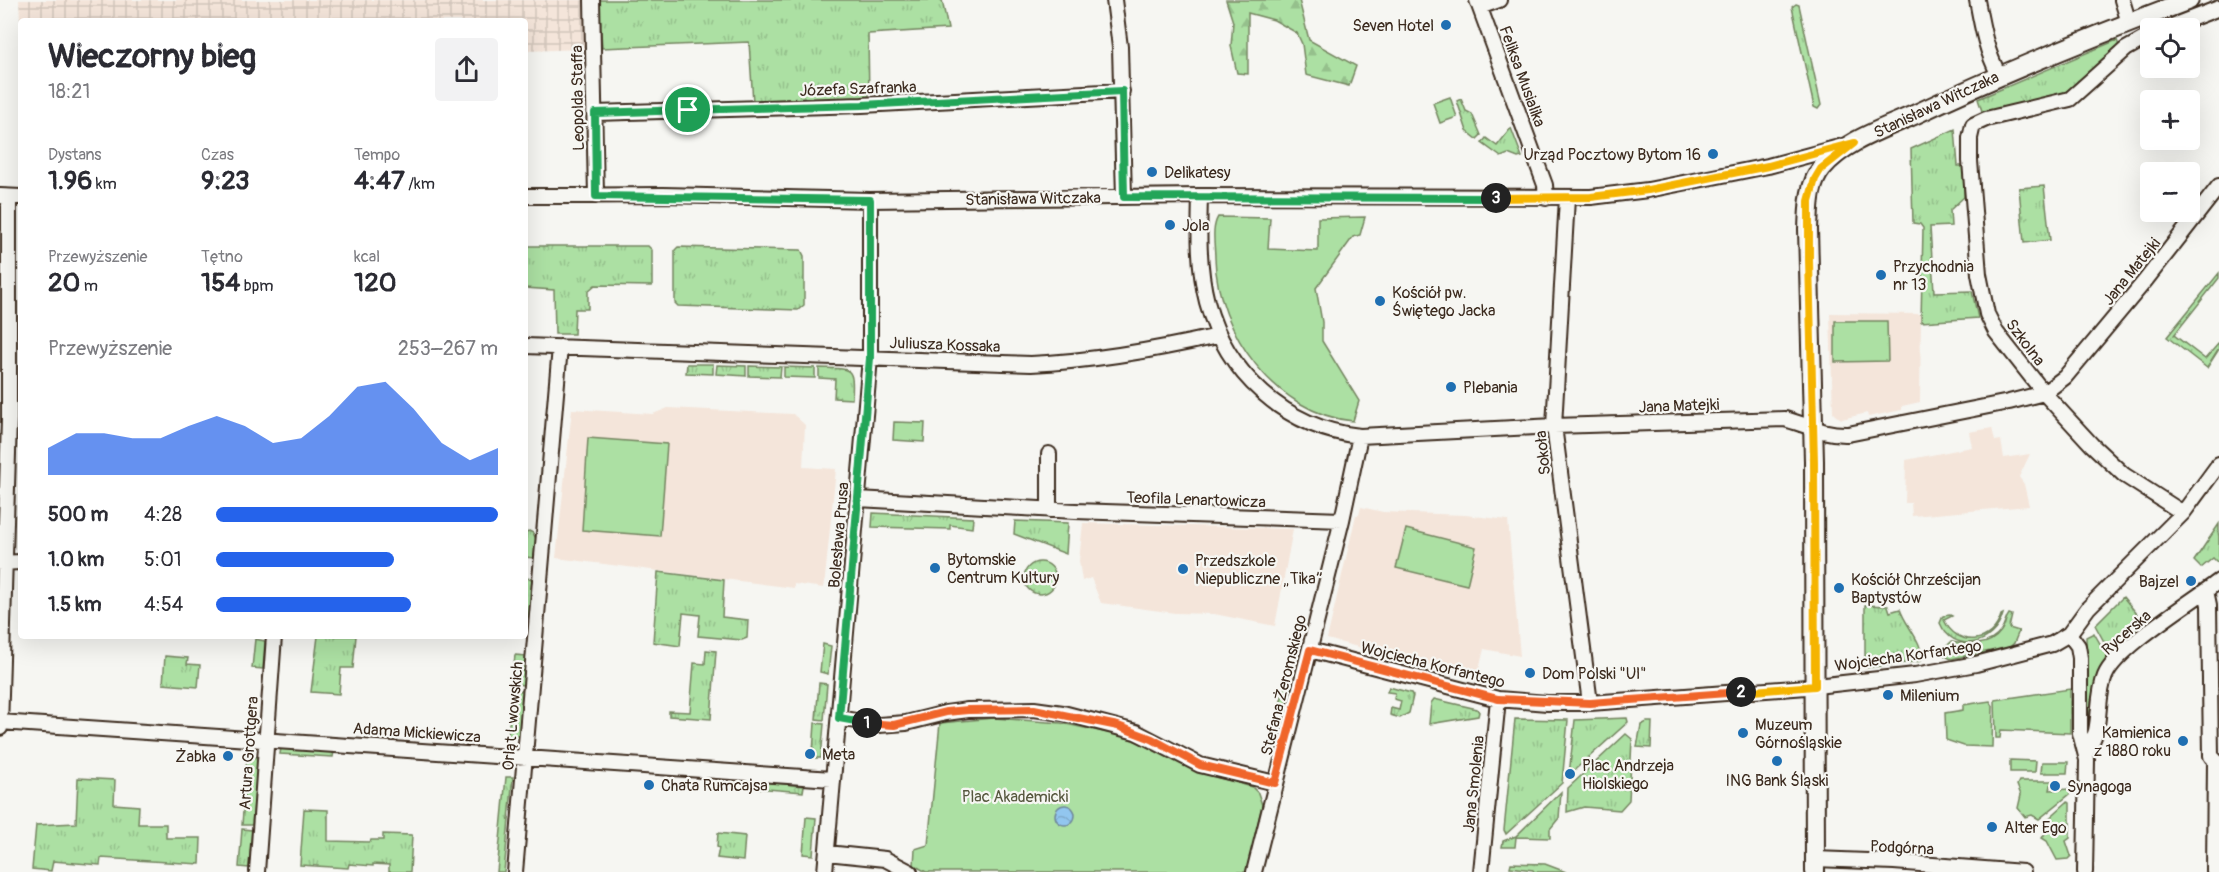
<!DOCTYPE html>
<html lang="pl">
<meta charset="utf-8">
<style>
body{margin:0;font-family:Pangolin,sans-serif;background:#f2f2f3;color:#2b2b33;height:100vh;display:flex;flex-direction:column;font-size:22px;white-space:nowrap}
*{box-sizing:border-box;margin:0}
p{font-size:20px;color:#7c7c81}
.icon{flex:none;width:33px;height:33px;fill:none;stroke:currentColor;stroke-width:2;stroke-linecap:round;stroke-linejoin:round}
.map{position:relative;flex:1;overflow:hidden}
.details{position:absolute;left:18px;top:18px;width:510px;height:621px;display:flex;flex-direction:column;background:#fff;border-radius:6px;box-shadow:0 6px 24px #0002}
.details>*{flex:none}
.fabs{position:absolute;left:2140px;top:18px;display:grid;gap:12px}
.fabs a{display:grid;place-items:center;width:60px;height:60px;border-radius:6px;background:#fff;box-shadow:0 6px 24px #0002;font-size:30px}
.pin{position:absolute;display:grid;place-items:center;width:51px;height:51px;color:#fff;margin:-26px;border:3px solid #fff;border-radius:50%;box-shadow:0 2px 6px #0007}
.km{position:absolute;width:30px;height:30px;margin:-15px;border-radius:50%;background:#222;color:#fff;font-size:16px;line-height:30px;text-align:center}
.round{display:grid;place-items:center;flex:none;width:63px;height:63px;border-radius:6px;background:#f2f2f3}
.headline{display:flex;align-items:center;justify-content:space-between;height:102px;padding:0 30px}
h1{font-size:33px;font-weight:700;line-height:45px}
.stats{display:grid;grid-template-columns:repeat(3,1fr);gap:9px;height:102px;padding:6px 30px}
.stats div{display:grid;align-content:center}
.stats b{font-size:26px;font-weight:700}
.stats small{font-size:16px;font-weight:400}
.stats p{font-size:16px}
.chart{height:168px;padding:12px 30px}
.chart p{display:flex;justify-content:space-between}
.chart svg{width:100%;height:108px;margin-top:6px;fill:#2563eb;opacity:.7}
ul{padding:0 30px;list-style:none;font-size:20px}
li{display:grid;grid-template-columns:96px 72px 1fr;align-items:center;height:45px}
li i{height:15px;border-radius:8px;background:#2563eb}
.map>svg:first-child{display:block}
</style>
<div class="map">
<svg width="2219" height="872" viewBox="0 0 2219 872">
<defs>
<pattern id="industrial-grid" width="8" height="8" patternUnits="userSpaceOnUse" patternTransform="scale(1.5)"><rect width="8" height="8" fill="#f4e5da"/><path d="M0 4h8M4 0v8" fill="none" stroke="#d2c5bb"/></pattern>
<pattern id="grass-tufts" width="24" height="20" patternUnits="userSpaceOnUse" patternTransform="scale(1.5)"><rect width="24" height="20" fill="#ace0a3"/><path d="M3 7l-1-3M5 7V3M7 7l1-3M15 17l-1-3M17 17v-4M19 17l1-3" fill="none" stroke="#95c08c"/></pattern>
<pattern id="forest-firs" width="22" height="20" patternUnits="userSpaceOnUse" patternTransform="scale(1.5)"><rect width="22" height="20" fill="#ace0a3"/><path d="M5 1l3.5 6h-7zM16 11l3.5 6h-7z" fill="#95c08c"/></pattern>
<pattern id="water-waves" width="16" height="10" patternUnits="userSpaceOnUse" patternTransform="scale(1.5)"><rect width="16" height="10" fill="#92c6ef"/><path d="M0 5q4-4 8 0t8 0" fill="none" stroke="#7faacc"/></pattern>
</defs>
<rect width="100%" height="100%" fill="#f6f6f2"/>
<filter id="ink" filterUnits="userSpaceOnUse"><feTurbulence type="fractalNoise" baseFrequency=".0167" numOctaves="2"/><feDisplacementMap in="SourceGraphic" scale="12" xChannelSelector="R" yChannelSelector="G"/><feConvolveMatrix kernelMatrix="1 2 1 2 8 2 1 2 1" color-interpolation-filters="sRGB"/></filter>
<g filter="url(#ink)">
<!-- built -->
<path fill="#f4e5da" d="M 1830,313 L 1921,314 L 1920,402 L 1902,406 L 1902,410 L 1868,417 L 1867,413 L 1842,419 L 1836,416 L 1833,413 Z
M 668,408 L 793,414 L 805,425 L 803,467 L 836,469 L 824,588 L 794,584 L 794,588 L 556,558 L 572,409 L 653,414 Z
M 1992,428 L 1995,441 L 2001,440 L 2004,458 L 2030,454 L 2019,477 L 2024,484 L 2029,506 L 1912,516 L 1911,503 L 1905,503 L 1906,460 L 1972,447 L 1969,432 Z
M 1361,507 L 1383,512 L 1465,515 L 1508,520 L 1520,656 L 1484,649 L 1477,678 L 1327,639 L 1356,515 L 1359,515 Z
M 1083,523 L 1293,529 L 1275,626 L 1214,614 L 1175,613 L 1101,603 L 1091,578 L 1082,581 L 1079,561 Z"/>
<!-- industrial -->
<path fill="url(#industrial-grid)" d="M 19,0 L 586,0 L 586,49 L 525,51 L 525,21 L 21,21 L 21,38 Z"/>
<!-- grass -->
<path fill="url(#grass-tufts)" stroke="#748560" stroke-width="1.5" d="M 599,0 L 942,0 L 948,29 L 868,34 L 869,99 L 753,102 L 749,42 L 602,48 Z
M 1796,4 L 1799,5 L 1821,105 L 1818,109 L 1814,107 L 1792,7 Z
M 2117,40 L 2120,49 C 2104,63 2088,81 2069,90 C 2043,103 2011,107 1983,114 L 1978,99 Z
M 1461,99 L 1466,111 L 1472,114 L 1481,135 L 1477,139 L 1467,131 L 1457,101 Z
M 1511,128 L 1522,157 L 1518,158 L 1508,154 L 1501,157 L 1482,143 L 1486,138 L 1497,146 Z
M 1955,129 L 1958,166 L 1964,166 L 1964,197 L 1950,210 L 1951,226 L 1930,227 L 1934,292 L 1972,291 L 1978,318 L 1921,322 L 1923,228 L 1920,224 L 1913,223 L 1911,149 Z
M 2044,186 L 2050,240 L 2024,243 L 2019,188 Z
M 525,246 L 648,246 L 652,250 L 652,286 L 595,285 L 588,291 L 588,309 L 575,309 L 574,334 L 555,334 L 554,290 L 525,288 Z
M 678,247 L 801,250 L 804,256 L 804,305 L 798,310 L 678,306 L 675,303 L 675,250 Z
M 2219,273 L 2219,278 L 2174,335 L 2205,359 L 2219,343 L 2219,349 L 2207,368 L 2167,337 Z
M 687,364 L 713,364 L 713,374 L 686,373 Z
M 717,365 L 746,366 L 746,376 L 716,374 Z
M 749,366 L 781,367 L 780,377 L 749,376 Z
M 784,367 L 815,368 L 815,378 L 784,377 Z
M 819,368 C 851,369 854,365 852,399 L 834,398 L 835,379 L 819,378 Z
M 873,513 L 973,518 L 972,528 L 950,525 L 950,529 L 872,527 Z
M 1015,521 L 1068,523 L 1066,554 L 1014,534 Z
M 2219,524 L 2219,564 L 2213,558 L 2201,568 L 2194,561 Z
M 529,531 L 533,533 L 536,539 L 534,558 L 525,557 L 526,532 Z
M1024 578a16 16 0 1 1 32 0a16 16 0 1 1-32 0Z
M 658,572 L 724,580 L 722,617 L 748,620 L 747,638 L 742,640 L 698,636 L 700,615 L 683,613 L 680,646 L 653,642 Z
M 525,578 L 533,579 L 529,617 L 525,617 Z
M 2123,597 L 2147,626 L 2119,648 L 2112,651 L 2108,649 L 2095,625 Z
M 1865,605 L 1888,606 L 1890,612 L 1900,609 C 1905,626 1925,643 1921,661 L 1865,668 Z
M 2003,614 C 1994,647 1953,654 1940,623 L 1943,616 L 1950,615 L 1952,616 L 1944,620 C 1957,648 1993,645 2001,615 Z
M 2009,614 L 2012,615 L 2009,628 L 2019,631 L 2014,643 L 2010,647 L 1951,659 L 1945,656 L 1944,649 L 1951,642 C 1969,645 1989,648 2001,631 C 2005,626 2005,619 2009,614 Z
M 318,636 L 356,636 L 353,668 L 341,668 L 339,694 L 311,692 Z
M 255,639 L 265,641 L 263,669 L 252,668 Z
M 823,644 L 831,646 L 828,674 L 820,672 Z
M 706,650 L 716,651 L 711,719 L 669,716 L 669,711 L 690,712 L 694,663 L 705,664 Z
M 515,655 L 526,656 L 523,685 L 512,683 Z
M 165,656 L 188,658 L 187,664 L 200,665 L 198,687 L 163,684 Z
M 819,683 L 827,684 L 824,720 L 816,719 Z
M 1285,684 L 1291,685 L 1276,747 L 1270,746 Z
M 1389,687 L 1411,693 L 1413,696 L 1409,713 L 1400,718 L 1390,715 L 1391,708 L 1399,710 L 1401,701 L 1394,699 L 1395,693 L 1387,692 Z
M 512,690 L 523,691 L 519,737 L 508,736 Z
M 1434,699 L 1477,709 L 1479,712 L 1478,716 L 1429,724 L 1431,703 Z
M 1627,718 L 1628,722 L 1569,775 L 1575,720 Z
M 1515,719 L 1568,720 L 1562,783 L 1506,834 L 1504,830 Z
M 1647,722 L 1652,722 L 1651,748 L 1637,747 L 1641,725 Z
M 815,723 L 824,724 L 821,758 L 815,758 L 813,753 Z
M 1626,734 L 1632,739 L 1629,800 L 1620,810 L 1584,807 L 1567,812 L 1568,788 Z
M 281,748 L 334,752 L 333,757 L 280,754 Z
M 247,757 L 258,757 L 252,825 L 242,825 Z
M 2010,760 L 2036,761 L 2035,772 L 2010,772 Z
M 2042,762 L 2068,762 L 2067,773 L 2041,773 Z
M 506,777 L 513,777 L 504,872 L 497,872 Z
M 78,778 L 115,780 L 114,804 L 139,806 L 138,824 L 166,824 L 166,838 L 201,838 L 200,864 L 101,858 L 100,865 L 53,861 L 51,871 L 32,869 L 36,825 L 76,823 Z
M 756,781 L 804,786 L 803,792 L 755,788 Z
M 1561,792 L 1559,818 L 1550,829 L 1550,838 L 1516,837 L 1515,847 L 1502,847 L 1503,841 L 1516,836 Z
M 304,809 L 328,810 L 328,841 L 370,842 L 371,840 L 383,840 L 383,834 L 412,835 L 410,872 L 389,872 L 389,865 L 373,864 L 373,866 L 349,864 L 348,868 L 300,865 Z
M 806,817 L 816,818 L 813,855 L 803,854 Z
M 242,829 L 252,830 L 249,868 L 239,867 Z
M 718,833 L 745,836 L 743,861 L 717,858 L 719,848 L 717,847 Z
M 1511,863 L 1545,864 L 1566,872 L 1534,872 L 1533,870 L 1510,867 Z"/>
<!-- forest -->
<path fill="url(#forest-firs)" stroke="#748560" stroke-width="1.5" d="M 1226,0 L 1299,0 L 1309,40 L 1356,66 L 1349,86 L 1306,75 L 1302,44 L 1297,33 L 1274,20 L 1248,13 L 1248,74 L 1237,73 L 1231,46 L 1233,22 Z"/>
<!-- park -->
<path fill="#ace0a3" stroke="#748560" stroke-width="1.5" d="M 1450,97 L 1457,117 L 1440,123 L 1433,103 Z
M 1218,217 L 1270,218 L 1268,249 L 1318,251 L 1318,218 L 1365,217 L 1360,235 L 1353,237 L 1316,288 L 1322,322 L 1322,341 L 1359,401 L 1353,421 C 1276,414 1217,332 1215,258 C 1215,245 1211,229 1218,217 Z
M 1835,321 L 1887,321 L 1888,361 L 1835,362 Z
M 894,422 L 925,423 L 924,442 L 893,440 Z
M 588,438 L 667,444 L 660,536 L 582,530 Z
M 1406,529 L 1476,547 L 1467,585 L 1396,568 Z
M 2094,633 L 2106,654 L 2107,662 L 2097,682 L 2091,701 L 2089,723 L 2088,723 L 2086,637 Z
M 2070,689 L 2070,733 L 2001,730 L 2000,738 L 1996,738 L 1995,700 Z
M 1990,701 L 1993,706 L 1992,747 L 1964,746 L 1946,740 L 1945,713 L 1963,710 L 1963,705 Z
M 994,718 L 1061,723 L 1118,735 L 1150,746 L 1202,773 L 1252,787 L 1258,793 L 1262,805 L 1247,872 L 926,872 L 914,865 L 915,849 L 928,845 L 940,723 Z
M 2019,781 L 2052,781 L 2050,790 L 2071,789 L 2070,794 L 2039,819 L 2032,815 L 2025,817 L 2018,808 L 2021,795 L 2017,785 Z
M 2067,802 L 2070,803 L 2070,838 L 2066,841 L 2071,856 L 2068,859 L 2057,860 L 2047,841 L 2042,838 L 2046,832 L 2044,823 Z"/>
<!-- water -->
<path fill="url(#water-waves)" stroke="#6f889b" stroke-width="1.5" d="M1055 815a10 10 0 1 1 20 0a10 10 0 1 1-20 0Z"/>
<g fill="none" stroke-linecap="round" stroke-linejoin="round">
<!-- minor casing -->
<g stroke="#3b2a1e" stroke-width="18">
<path id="minor" d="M 592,0 L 596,196
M 1114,0 L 1120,47 L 1124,197
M 1477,0 L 1545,185 L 1546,198
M 1977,0 C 1982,27 1986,51 1999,75
M 2122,0 L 2129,23
M 1480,7 L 1499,0
M 2167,28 L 2219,8
M 2151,35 L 2126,49 L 2070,99 L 1986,119 L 1973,125 L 1970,138 L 1970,161 L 1979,274 L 1987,314 L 1996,332 L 2044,393 L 2092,445 L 2124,475 L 2183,513
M 595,113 L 862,105 L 1122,91
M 0,196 L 21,197
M 525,196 L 663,195 L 870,200 L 1200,196 L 1591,197 L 1648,190 L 1768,166 L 1843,146
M 1200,196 C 1199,231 1198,267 1207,302 C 1226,373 1285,428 1360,436 L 1554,426 L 1785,419 C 1806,425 1826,435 1848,434 L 2009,402 L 2044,393 L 2065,377 L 2145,281 L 2219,186
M 1567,198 L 1554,426 L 1590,703
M 525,346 L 1031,364 C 1095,361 1156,350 1218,336
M 858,499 L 1075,511 L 1342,520
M 1049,510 L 1049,454
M 0,563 L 21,562
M 2206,591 L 2209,605 L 2211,756 L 2215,760
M 2069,634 L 2078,646 L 2080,658 L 2080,733 L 2087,760 L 2085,872
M 1310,650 L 1498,699 L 1547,703 L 1590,703 L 1807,687 L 1915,675 L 1976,664 L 2052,644 L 2069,634 L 2088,608 L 2183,513 L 2219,464
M 839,718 L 879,725 L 906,723 L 946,713 L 968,710 L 1034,709 L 1063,713 L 1136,732 L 1200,765 L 1275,783
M 0,722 L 832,779
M 0,728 L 9,419 L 9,197
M 2087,752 C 2090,745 2094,738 2096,731 C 2100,712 2098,693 2105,676 C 2116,648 2193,601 2219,581
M 827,853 L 885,859 L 910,872
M 1815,859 L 1894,862 L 2023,872
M 257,872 L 274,636
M 515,872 L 560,347
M 825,872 L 870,358 L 870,200
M 1254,872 L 1342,520 L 1360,436
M 1481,872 L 1498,699
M 2214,872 L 2215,760"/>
</g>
<!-- major casing -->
<g stroke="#3b2a1e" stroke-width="22">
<path id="major" d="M 1815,872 L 1814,461 L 1808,229 C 1809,209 1808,185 1822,168 C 1844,141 1885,128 1916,114 C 2005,72 2096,35 2189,0"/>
</g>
<!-- minor -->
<use href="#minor" stroke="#f6f6f2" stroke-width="14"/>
<!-- major -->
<use href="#major" stroke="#f6f6f2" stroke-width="18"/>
</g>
</g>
<g fill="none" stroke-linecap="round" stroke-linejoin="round" filter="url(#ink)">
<!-- split-1 casing -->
<g stroke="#fff" stroke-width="12">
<path id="split-1" d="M 688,110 L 595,113 L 596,196 L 870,200 L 870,358 L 839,718 L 867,723"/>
</g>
<!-- split-2 casing -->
<g stroke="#fff" stroke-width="12">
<path id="split-2" d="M 867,723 L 894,725 L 946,712 L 968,710 L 1034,709 L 1118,726 L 1152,739 L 1200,765 L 1275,783 L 1310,650 L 1498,699 L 1590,703 L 1741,692"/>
</g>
<!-- split-3 casing -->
<g stroke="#fff" stroke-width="12">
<path id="split-3" d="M 1496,198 L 1591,197 L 1648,190 L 1768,166 L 1854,143 L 1821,169 L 1815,179 L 1809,201 L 1809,260 L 1814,462 L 1815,686 L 1741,692"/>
</g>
<!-- split-4 casing -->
<g stroke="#fff" stroke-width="12">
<path id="split-4" d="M 688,110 L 862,105 L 1122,91 L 1124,197 L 1496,198"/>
</g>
<!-- split-1 -->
<use href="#split-1" stroke="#22a559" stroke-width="8"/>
<!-- split-2 -->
<use href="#split-2" stroke="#f0652b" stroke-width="8"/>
<!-- split-3 -->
<use href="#split-3" stroke="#f5b400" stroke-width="8"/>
<!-- split-4 -->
<use href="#split-4" stroke="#22a559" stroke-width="8"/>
</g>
<!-- markers -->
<g fill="#1f6fb2" stroke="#f6f6f2" stroke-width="2">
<circle cx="1446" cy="25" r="6"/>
<circle cx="1713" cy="154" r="6"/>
<circle cx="1152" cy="172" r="6"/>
<circle cx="1170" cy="225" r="6"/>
<circle cx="1881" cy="275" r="6"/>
<circle cx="1380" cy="301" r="6"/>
<circle cx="1451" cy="387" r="6"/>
<circle cx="935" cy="568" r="6"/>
<circle cx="1183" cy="569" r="6"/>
<circle cx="2191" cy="581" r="6"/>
<circle cx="1839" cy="588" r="6"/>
<circle cx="1530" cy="673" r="6"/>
<circle cx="1888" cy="695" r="6"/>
<circle cx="1743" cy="733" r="6"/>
<circle cx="2183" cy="741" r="6"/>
<circle cx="810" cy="754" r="6"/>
<circle cx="228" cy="756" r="6"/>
<circle cx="1777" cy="761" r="6"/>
<circle cx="1570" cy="774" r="6"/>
<circle cx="649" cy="785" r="6"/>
<circle cx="2055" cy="786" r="6"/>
<circle cx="1992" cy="827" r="6"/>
</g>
<g text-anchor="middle" stroke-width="4.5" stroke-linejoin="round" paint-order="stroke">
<!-- poi labels -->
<g font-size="16" fill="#3b2a1e" stroke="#f6f6f2" text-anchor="start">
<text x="1434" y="31" text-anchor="end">Seven Hotel</text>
<text x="1701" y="160" text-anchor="end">Urząd Pocztowy Bytom 16</text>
<text x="1164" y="178">Delikatesy</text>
<text x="1182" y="231">Jola</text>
<text x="1893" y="272">Przychodnia<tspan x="1893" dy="18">nr 13</tspan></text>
<text x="1392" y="298">Kościół pw.<tspan x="1392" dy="18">Świętego Jacka</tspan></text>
<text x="1463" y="393">Plebania</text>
<text x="947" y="565">Bytomskie<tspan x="947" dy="18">Centrum Kultury</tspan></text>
<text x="1195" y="566">Przedszkole<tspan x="1195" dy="18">Niepubliczne „Tika”</tspan></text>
<text x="1851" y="585">Kościół Chrześcijan<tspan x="1851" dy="18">Baptystów</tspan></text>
<text x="2179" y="587" text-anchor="end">Bajzel</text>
<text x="1542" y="679">Dom Polski "Ul"</text>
<text x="1900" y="701">Milenium</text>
<text x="1755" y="730">Muzeum<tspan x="1755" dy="18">Górnośląskie</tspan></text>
<text x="2171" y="738" text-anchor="end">Kamienica<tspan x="2171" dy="18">z 1880 roku</tspan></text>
<text x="822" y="760">Meta</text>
<text x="216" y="762" text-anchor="end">Żabka</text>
<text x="1582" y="771">Plac Andrzeja<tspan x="1582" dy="18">Hiolskiego</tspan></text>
<text x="1777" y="786" text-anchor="middle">ING Bank Śląski</text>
<text x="661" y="791">Chata Rumcajsa</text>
<text x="2067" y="792">Synagoga</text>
<text x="2004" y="833">Alter Ego</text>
</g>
<!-- street labels -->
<g font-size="16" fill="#3b2a1e" stroke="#f6f6f2">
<text transform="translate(1523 76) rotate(70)" y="6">Feliksa Musialika</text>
<text transform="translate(858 88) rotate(-2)" y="6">Józefa Szafranka</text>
<text transform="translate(577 98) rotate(-91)" y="6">Leopolda Staffa</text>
<text transform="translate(1936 104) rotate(-25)" y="6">Stanisława Witczaka</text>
<text transform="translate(1033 198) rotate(-1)" y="6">Stanisława Witczaka</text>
<text transform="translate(2131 271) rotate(-51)" y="6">Jana Matejki</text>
<text transform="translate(2026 342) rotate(53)" y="6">Szkolna</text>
<text transform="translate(945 344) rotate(2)" y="6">Juliusza Kossaka</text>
<text transform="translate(1679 405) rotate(-2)" y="6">Jana Matejki</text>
<text transform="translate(1542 453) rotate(-96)" y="6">Sokoła</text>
<text transform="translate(1196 499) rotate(2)" y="6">Teofila Lenartowicza</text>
<text transform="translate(838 535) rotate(-85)" y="6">Bolesława Prusa</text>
<text transform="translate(2126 632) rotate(-41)" y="6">Rycerska</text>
<text transform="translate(1908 655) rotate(-8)" y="6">Wojciecha Korfantego</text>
<text transform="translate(1433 664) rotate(14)" y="6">Wojciecha Korfantego</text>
<text transform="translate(1283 685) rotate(-76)" y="6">Stefana Żeromskiego</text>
<text transform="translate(512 716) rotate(-85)" y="6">Orląt Lwowskich</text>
<text transform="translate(417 732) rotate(4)" y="6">Adama Mickiewicza</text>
<text transform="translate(248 753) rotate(-86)" y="6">Artura Grottgera</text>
<text transform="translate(1473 784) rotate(-84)" y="6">Jana Smolenia</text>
<text transform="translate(1902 847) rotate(3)" y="6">Podgórna</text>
</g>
<!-- park labels -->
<g font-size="16" fill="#57583f" stroke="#f6f6f2">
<text x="1015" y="802">Plac Akademicki</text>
</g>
</g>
</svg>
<div class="fabs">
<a><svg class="icon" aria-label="locate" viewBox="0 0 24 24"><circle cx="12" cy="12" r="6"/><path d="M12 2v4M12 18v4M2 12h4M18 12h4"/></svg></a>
<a>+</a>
<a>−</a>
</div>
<div class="pin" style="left:688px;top:110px;background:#1e9e55"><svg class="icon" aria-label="arrive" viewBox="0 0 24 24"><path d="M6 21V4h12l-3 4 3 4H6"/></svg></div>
<b class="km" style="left:867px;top:723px">1</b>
<b class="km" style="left:1741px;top:692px">2</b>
<b class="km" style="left:1496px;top:198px">3</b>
<section class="details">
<div class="headline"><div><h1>Wieczorny bieg</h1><p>18:21</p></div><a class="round"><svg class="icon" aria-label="share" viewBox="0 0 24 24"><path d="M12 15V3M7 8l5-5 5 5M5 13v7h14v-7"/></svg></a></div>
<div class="stats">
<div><p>Dystans</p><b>1.96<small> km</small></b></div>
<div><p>Czas</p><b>9:23</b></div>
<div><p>Tempo</p><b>4:47<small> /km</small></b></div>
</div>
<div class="stats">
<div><p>Przewyższenie</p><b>20<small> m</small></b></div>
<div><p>Tętno</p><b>154<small> bpm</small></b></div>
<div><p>kcal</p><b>120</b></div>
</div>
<div class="chart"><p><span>Przewyższenie</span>253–267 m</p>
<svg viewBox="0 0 160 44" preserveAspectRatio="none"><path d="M0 44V33L10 27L20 27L30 29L40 29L50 24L60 20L70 24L80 31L90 29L100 20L110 8L120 6L130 17L140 31L150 38L160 33V44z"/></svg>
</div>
<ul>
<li><b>500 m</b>4:28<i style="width:100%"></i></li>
<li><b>1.0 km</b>5:01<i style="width:63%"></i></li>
<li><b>1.5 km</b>4:54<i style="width:69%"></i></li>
</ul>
</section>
</div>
